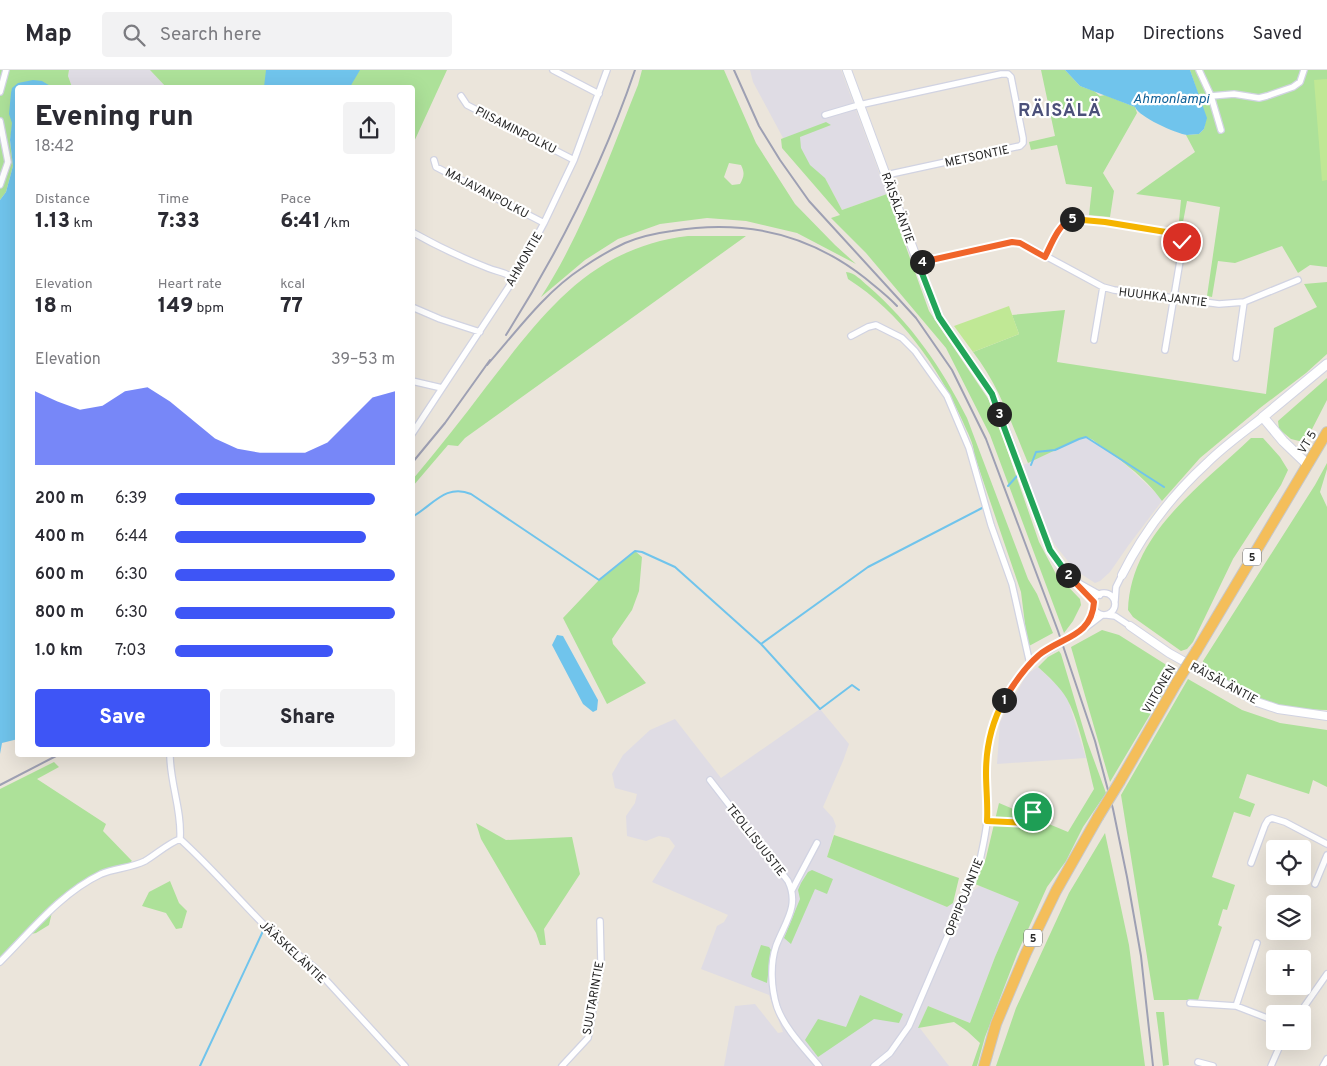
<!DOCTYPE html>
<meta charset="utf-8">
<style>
body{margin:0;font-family:Overpass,sans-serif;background:#f2f2f3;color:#2b2b33;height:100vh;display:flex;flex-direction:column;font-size:19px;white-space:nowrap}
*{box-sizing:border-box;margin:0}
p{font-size:16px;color:#7c7c81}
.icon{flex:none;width:28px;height:28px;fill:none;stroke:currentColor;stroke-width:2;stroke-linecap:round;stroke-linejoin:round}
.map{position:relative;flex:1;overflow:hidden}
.drawer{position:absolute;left:15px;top:15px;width:400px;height:672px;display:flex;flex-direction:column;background:#fff;border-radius:5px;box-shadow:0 5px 20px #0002}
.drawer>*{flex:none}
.tools{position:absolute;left:1266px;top:770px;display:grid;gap:10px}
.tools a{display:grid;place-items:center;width:45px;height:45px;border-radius:5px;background:#fff;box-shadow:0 5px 20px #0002;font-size:25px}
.pin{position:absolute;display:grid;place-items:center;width:42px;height:42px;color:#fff;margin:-21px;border:2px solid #fff;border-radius:50%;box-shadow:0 1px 5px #0007}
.km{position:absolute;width:25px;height:25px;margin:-12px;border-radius:50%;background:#222;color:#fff;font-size:14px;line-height:25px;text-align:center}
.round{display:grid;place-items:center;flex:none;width:52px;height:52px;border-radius:5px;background:#f2f2f3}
.headline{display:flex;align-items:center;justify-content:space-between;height:85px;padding:0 20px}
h1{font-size:28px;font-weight:800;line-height:38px}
.figures{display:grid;grid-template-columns:repeat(3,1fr);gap:8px;height:85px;padding:5px 20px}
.figures div{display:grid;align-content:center}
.figures b{font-size:21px;font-weight:800}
.figures small{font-size:14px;font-weight:400}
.figures p{font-size:14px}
.chart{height:140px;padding:10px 20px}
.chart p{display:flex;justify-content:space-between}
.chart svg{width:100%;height:90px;margin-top:5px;fill:#3e55f6;opacity:.7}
.button{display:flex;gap:10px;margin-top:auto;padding:10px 20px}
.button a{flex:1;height:58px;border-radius:5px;background:#3e55f6;color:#fff;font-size:20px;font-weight:800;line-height:58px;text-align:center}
.button a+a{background:#f2f2f3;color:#2b2b33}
ul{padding:0 20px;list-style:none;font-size:16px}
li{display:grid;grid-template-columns:80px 60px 1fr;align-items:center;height:38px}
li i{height:12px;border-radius:6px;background:#3e55f6}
header{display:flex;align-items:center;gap:30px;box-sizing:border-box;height:70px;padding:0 25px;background:#fff;border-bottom:1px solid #e1e1e2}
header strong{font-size:24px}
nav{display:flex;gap:28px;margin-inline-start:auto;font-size:18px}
.search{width:350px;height:45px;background:#f2f2f3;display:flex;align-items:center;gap:12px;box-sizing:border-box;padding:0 18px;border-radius:5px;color:#7c7c81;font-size:19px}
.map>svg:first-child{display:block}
</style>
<header>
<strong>Map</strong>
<div class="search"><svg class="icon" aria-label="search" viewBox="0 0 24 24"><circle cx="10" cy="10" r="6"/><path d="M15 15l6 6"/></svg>Search here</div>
<nav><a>Map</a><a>Directions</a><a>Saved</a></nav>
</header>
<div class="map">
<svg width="1327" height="996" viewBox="0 0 1327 996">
<rect width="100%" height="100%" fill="#ebe5db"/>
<!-- industrial -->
<path fill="#dfdce4" d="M 69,0 L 150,0 L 166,17 L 72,17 L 68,6 Z
M 750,0 L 841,0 L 887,124 L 842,140 L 825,108 L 789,79 L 753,12 Z
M 1086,367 L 1093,370 L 1126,395 L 1158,425 L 1162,431 L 1128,476 L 1110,502 L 1100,511 L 1095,513 L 1075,500 L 1055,475 L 1031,429 L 1019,397 L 1079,369 Z
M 1038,597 L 1060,618 L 1068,630 L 1086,688 L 997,694 L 1000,652 L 1027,604 Z
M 820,639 L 849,674 L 843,691 L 823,737 L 833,748 L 836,756 L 827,787 L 947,837 L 980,816 L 1020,832 L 995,887 L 970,953 L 928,936 L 919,957 L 949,996 L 724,996 L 735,936 L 755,934 L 778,963 L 783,962 L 769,925 L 701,899 L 717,856 L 724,852 L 728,845 L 652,812 L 675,776 L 669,768 L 659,766 L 646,771 L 627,766 L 626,746 L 635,733 L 637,724 L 615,718 L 612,704 L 623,685 L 650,660 L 675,649 L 721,708 Z"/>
<!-- green -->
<path fill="#ade199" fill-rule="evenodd" d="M 0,0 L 69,0 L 68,6 L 72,17 L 18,18 L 10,71 L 13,96 L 6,122 L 0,130 Z
M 150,0 L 305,0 L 293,18 L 166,17 Z
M 312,0 L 447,0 L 413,74 L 412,18 L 301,18 Z
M 642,0 L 724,0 L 756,73 L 795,134 L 835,175 L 856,194 L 797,163 L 746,151 L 707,148 L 660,154 L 618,169 L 585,190 L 541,227 C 583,162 609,87 638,15 ZM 729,93 L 741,95 C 745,103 744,107 740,114 L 732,115 L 724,107 Z
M 1041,0 L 1065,0 L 1080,16 L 1094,21 L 1100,26 L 1105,25 L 1135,37 L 1137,43 L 1103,103 L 1114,121 L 1110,147 L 1089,145 L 1092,117 L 1066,114 L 1057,75 L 1031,80 L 1029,72 L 1055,66 Z
M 1190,0 L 1327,0 L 1327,197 L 1310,195 L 1298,203 L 1282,176 L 1235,193 L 1218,191 L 1212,227 L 1207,226 L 1220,137 L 1187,131 L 1183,152 L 1179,151 L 1181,130 L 1136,124 L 1195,82 L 1186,65 L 1199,64 L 1204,59 L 1206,48 Z
M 826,52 L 831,55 L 800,67 L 801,78 L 810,95 L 825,108 L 842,140 L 887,124 L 929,241 L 991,333 L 1039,472 L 1056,504 L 1080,529 L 1081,535 L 1073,551 L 1064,563 L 990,365 L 946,278 L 866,183 L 831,148 L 840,145 L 782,78 L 781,69 Z
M 688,166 L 746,166 L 465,368 L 458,376 L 448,375 L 413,416 L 413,409 C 438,379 462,349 486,317 C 543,244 589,178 688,166 Z
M 846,202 C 854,202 862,211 868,216 C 911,253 942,298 967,348 L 1028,509 L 1037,524 L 1053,563 L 1029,576 L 1027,570 L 1021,522 L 974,384 C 974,373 967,362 963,352 C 938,296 900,242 848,209 Z
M 1327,212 L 1327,284 L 1306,303 L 1260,338 L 1200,388 L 1162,431 C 1145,406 1117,388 1093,370 L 1087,367 L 1079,369 L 1028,393 C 1012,355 999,315 973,282 L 1019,264 L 1012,245 L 1065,240 L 1057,292 L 1266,324 L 1274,258 L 1317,237 L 1304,214 Z
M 1327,308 L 1327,330 L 1309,365 L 1303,372 L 1291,369 L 1279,359 L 1278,351 Z
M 1251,368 L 1263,368 L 1280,387 L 1288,400 L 1281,415 L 1233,489 L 1193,572 L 1187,579 L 1181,581 L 1133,547 L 1128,540 C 1131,463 1200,417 1251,368 Z
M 1327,393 L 1327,399 L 1320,422 L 1327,437 L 1327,640 L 1294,639 L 1264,631 L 1205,600 L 1203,591 L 1315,415 Z
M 635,481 L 642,487 L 639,521 L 632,540 L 612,569 L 613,574 L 646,613 L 607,634 L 563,548 L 599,510 Z
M 1102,560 L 1119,565 L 1176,601 L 1110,712 L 1071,577 Z
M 1059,581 L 1061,584 L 1087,671 L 1106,723 L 1083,757 L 1066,791 L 1047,817 L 1017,884 L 985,967 L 977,996 L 972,996 L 980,973 L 967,961 L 954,952 L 918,958 L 928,936 L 970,953 L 995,887 L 1019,832 L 975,814 L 986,788 L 999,733 L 1068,762 L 1094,719 C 1087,692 1080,653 1067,629 C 1060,617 1049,607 1038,597 L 1048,587 Z
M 1188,609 L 1242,640 L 1280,653 L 1327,660 L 1327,717 L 1313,710 L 1309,724 L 1247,704 L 1239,728 L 1255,734 L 1250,747 L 1234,742 L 1212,807 L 1235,815 L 1227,840 L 1223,839 L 1218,855 L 1222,857 L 1198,930 L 1154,930 L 1121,725 Z
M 54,692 L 59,697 L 37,709 L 106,754 L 103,761 L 132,791 L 123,798 L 101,804 L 53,838 L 49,855 L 36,863 L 26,865 L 0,892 L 0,719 Z
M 476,753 L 506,770 L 572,767 L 580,804 L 544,859 L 546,875 L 540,875 L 536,863 L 481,769 Z
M 1105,763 L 1129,875 L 1145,996 L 996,996 L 1016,938 L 1069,823 Z
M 834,765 L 959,808 L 953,833 L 947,837 L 827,787 Z
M 812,800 L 833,809 L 827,824 L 815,819 L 791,874 L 784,868 L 800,829 L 798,820 L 801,813 L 808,802 Z
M 170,811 L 179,833 L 187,841 L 182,858 L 176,859 L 166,843 L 142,836 L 149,822 Z
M 761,875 L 769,877 L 771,880 L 767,913 L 752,907 L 751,904 Z
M 860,925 L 903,944 L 899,953 L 874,949 L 818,987 L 805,970 L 818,949 L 846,957 Z
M 1156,942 L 1164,942 L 1169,995 L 1163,996 Z"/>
<!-- pitch -->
<path fill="#c0e895" d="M 1327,9 L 1327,110 L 1322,111 L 1314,10 Z
M 1009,236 L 1019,264 L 973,282 L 954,256 Z"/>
<!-- water -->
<path fill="#70c4ec" d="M 266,0 L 360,0 L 350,17 L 264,17 Z
M 1065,0 L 1190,0 L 1207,48 L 1204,59 L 1199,64 C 1195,64 1190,65 1187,65 C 1175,63 1139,47 1135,37 L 1080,16 Z
M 33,10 L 42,11 L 52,17 L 18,18 L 18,669 L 2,673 L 0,684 L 0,130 L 6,122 L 13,96 L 10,70 L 12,53 L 9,44 L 11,23 L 12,18 L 18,13 Z
M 557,565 L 563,566 L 598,630 L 597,640 L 593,642 L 583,634 L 552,575 Z"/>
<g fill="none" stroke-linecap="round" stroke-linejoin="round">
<!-- stream -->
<path stroke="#70c4ec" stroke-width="2" d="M 1031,395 L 1036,382 L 1055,380 L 1079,369 L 1086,367 L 1164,417
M 1008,416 L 1017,406
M 412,447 C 432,436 446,413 471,424 L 599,510 L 635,481 L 642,482 L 675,497 L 761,574 L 820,639 L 852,615 L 859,620
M 761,574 L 868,497 L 982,438
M 200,996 L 263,861"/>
<!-- minor casing -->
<g stroke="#d1d3e2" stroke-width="8">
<path id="minor" d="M 553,0 L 599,24
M 1199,0 L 1211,26 L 1221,60
M 0,22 L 6,0
M 461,26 L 467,35 L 574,90
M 1211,26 L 1234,24 L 1259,28 L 1267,26 L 1293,17 L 1300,12 L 1304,0
M 825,45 L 859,35 L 1001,4 L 1008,4 L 1011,7 L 1023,68 L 1023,73 L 1020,76 L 886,105
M 0,51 L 8,92 L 0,115
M 434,90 L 436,97 L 544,153
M 412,162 C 437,176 462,188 488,198 C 497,202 507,202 514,209
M 1045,187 L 1066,150 L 1075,148 L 1172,163 L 1180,166 L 1182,179 L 1165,280
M 918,193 L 1012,172 L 1029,177 L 1103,217 L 1114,220 L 1219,234 L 1232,233 L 1244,232 L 1298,210
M 412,237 L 440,249 L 480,262
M 851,266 L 868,257 L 876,255 L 902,268 L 915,281 L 947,326 L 969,378 L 991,455 L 1012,514 L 1030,594
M 1094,270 L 1103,217
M 1236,288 L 1244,232
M 412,311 L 442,318
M 412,364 L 514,209 L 544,153 L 574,90 L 607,0
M 1075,511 L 1100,525
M 1078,515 L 1094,532
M1093 534a11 11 0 1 1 22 0a11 11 0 1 1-22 0Z
M 1115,531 L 1116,517 L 1122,505
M 1107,545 L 1115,546 L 1130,556
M 1085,557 L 1091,547 L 1094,536
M 170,685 C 170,713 182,740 180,769
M 710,710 L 788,811 C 800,836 785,852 776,876 C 770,894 771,918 777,937 C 785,959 804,978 819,996
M 987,751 L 1027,753 L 1031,749 L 1033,734
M 180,769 C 212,798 240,831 270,861 C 283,875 300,885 315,898 L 405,996
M 1251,793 L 1265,755 L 1268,750 L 1272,748 L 1285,752 L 1327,774
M 1315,814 L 1327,785
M 792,820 L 817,773
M 0,892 C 31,861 61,823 101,804 C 115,798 131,798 145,791 C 157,784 167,774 180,769
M 1190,933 L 1236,936 L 1275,951
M 1236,936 L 1257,873
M 1299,944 L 1327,904
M 1198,992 L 1213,996
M 562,996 L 588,968 L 601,893 L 600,851
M 874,996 L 890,983 L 909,956 L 980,790 C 984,772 988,755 988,737 C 988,725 986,714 986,702 C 986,663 1002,622 1029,594 C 1043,581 1059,575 1074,566 C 1084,559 1093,552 1102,545
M 1271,996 L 1282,971
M 1323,996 L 1327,989"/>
</g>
<!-- tertiary casing -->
<g stroke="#d1d3e2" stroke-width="10">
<path id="tertiary" d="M 847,0 L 930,225 L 939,247 L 992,324 L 1050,480 L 1065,502 L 1075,511
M 1122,505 C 1143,463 1172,425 1207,393 C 1224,376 1244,362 1263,347
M 1130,556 L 1169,583 L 1257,632 L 1278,639 L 1327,646"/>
</g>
<!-- secondary casing -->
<g stroke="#d1d3e2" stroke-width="11">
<path id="secondary" d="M 1307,394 L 1283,371 L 1263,347 L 1327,294"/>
</g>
<!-- trunk casing -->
<g stroke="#c7c7c7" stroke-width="12">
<path id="trunk" d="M 1197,580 L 1327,362
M 1120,711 L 1177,612
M 984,996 L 996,954 L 1026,883 L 1056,821 L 1098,747"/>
</g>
<!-- minor -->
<use href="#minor" stroke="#fff" stroke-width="5.5"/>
<!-- tertiary -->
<use href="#tertiary" stroke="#fff" stroke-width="8"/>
<!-- secondary -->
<use href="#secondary" stroke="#fff" stroke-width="9"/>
<!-- trunk -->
<use href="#trunk" stroke="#f4be5a" stroke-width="10"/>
<!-- rail -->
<path stroke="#9ea0b3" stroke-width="2" d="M 734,0 L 759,56 L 780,90 L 809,131 L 916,248 L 952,300 L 986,369 L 1058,561 L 1095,671 L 1113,739 L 1127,807 L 1141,886 L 1153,996
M 506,265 C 559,181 603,94 635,0
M 487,295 C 517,261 544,223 582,198 C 595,189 610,180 625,173 C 639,167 657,163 672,161 C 743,149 809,164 865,208 C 876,217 888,226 897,236
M 412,393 L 445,353 L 490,290
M 0,715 L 58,685"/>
<!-- trunk-bridge casing -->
<g stroke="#c7c7c7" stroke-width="12" stroke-linecap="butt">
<path id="trunk-bridge" d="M 1177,612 L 1197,580
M 1098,747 L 1120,711"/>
</g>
<!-- trunk-bridge -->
<use href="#trunk-bridge" stroke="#f4be5a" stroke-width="10"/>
</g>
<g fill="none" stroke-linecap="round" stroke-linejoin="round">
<!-- split-1 casing -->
<g stroke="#fff" stroke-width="10">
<path id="split-1" d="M 1004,630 C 992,652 986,679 986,703 C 986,719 988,735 987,751 L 1027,753 L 1031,749 L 1033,742"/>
</g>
<!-- split-2 casing -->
<g stroke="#fff" stroke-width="10">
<path id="split-2" d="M 1004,630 C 1014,613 1024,598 1039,585 C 1061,567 1092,567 1094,532 L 1068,505"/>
</g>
<!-- split-3 casing -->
<g stroke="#fff" stroke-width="10">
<path id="split-3" d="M 999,344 L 1050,480 L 1068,505"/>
</g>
<!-- split-4 casing -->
<g stroke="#fff" stroke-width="10">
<path id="split-4" d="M 922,192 L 918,193 L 939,247 L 992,324 L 999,344"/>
</g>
<!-- split-5 casing -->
<g stroke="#fff" stroke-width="10">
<path id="split-5" d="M 922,192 L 1012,172 L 1020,173 L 1045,187 C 1051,175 1059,153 1072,149"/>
</g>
<!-- split-6 casing -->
<g stroke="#fff" stroke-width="10">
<path id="split-6" d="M 1072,149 L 1105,152 L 1172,163 L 1180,166 L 1182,172"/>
</g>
<!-- split-1 -->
<use href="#split-1" stroke="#f5b400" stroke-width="6"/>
<!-- split-2 -->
<use href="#split-2" stroke="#f0652b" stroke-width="6"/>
<!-- split-3 -->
<use href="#split-3" stroke="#22a559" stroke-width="6"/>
<!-- split-4 -->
<use href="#split-4" stroke="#22a559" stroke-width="6"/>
<!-- split-5 -->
<use href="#split-5" stroke="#f0652b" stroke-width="6"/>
<!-- split-6 -->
<use href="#split-6" stroke="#f5b400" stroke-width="6"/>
</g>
<g text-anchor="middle" stroke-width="4.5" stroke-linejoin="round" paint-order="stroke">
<!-- shield labels -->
<g fill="#fff" stroke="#696969" stroke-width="1">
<rect x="1243" y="478.5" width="18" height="17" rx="4"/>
<rect x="1024" y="859.5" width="18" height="17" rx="4"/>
</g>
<g font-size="11" font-weight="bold" fill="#292929">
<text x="1252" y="491">5</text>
<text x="1033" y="872">5</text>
</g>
<!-- street labels -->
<g font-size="12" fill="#292929" stroke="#fff">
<text transform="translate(516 60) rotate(27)" y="4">PIISAMINPOLKU</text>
<text transform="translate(977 86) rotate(-12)" y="4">METSONTIE</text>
<text transform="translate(487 123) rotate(28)" y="4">MAJAVANPOLKU</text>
<text transform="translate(898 138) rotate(70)" y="4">RÄISÄLÄNTIE</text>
<text transform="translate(524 189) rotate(-60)" y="4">AHMONTIE</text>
<text transform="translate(1163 227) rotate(7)" y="4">HUUHKAJANTIE</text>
<text transform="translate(1307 372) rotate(-58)" y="4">VT 5</text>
<text transform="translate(1224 613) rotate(28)" y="4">RÄISÄLÄNTIE</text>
<text transform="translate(1159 619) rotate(-60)" y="4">VIITONEN</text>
<text transform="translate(756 770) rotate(52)" y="4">TEOLLISUUSTIE</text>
<text transform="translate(964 827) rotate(-68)" y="4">OPPIPOJANTIE</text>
<text transform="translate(293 882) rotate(43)" y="4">JÄÄSKELÄNTIE</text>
<text transform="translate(593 928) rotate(-80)" y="4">SUUTARINTIE</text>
</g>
<!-- water labels -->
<g font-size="14" font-style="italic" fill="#106197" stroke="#fff">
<text x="1171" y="33">Ahmonlampi</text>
</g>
<!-- district labels -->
<g font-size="18" font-weight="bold" letter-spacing="1" fill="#4b5079" stroke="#fff">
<text x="1060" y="46">RÄISÄLÄ</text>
</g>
</g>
</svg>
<div class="tools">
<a><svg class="icon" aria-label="locate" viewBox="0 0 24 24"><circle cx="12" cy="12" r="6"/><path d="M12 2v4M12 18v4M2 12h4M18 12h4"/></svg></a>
<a><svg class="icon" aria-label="layers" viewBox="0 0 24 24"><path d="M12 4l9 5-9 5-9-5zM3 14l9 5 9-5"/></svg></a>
<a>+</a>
<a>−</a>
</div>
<div class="pin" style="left:1033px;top:742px;background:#1e9e55"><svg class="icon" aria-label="arrive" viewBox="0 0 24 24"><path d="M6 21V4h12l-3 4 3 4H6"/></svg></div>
<div class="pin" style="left:1182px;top:172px;background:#d93025"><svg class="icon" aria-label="check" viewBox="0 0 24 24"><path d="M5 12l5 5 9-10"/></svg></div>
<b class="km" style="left:1004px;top:630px">1</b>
<b class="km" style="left:1068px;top:505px">2</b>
<b class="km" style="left:999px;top:344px">3</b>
<b class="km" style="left:922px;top:192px">4</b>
<b class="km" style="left:1072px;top:149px">5</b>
<section class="drawer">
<div class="headline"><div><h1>Evening run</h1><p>18:42</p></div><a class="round"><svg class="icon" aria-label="share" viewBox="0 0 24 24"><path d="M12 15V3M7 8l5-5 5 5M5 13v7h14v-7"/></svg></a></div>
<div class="figures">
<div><p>Distance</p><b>1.13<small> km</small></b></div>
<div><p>Time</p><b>7:33</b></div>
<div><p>Pace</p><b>6:41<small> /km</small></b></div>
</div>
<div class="figures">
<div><p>Elevation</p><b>18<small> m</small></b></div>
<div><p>Heart rate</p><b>149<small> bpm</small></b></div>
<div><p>kcal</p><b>77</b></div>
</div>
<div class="chart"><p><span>Elevation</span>39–53 m</p>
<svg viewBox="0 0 160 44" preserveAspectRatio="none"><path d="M0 44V8L10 13L20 17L30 15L40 8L50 6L60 13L70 22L80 31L90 36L100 38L110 38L120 38L130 33L140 22L150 11L160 8V44z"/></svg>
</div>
<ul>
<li><b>200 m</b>6:39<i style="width:91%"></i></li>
<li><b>400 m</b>6:44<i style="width:87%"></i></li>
<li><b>600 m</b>6:30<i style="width:100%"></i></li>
<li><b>800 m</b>6:30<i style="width:100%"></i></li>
<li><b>1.0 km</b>7:03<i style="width:72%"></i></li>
</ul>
<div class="button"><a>Save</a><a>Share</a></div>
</section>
</div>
